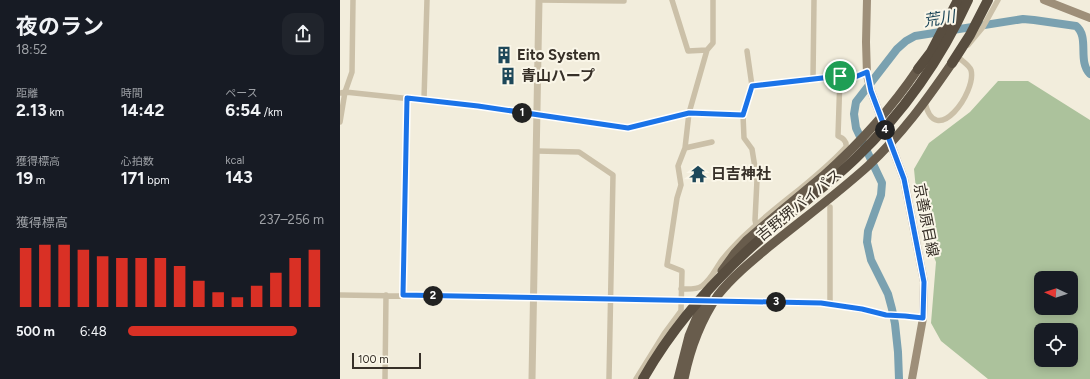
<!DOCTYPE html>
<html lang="ja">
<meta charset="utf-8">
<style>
body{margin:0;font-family:Figtree,"Noto Sans JP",sans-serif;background:#20242c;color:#f1f3f6;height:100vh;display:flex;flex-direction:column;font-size:15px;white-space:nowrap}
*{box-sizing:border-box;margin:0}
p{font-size:13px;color:#9ea1a6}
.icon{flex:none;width:22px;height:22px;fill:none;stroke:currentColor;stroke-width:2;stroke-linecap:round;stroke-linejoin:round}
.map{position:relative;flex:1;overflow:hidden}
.drawer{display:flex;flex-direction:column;background:#171b24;width:340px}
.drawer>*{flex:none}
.needle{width:26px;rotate:274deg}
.fabs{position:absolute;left:694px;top:271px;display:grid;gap:8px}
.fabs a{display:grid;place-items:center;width:44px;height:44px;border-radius:8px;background:#171b24;box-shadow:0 2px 10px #0003;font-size:20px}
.scale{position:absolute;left:12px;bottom:10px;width:69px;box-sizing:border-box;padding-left:4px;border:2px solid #373028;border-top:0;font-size:11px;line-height:14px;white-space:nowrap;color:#373028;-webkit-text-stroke:3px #faf6e8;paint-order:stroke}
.pin{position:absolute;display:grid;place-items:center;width:34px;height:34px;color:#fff;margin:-17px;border:2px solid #fff;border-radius:50%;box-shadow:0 1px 4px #0007}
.km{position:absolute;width:20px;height:20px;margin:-10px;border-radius:50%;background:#222;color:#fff;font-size:11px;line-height:20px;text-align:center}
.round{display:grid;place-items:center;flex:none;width:42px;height:42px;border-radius:12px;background:#20242c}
.summary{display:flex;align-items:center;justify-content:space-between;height:68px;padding:0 16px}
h1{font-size:22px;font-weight:700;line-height:30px}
.figures{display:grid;grid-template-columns:repeat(3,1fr);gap:6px;height:68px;padding:4px 16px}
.figures div{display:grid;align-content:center}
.figures b{font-size:17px;font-weight:700}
.figures small{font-size:11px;font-weight:400}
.figures p{font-size:11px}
.chart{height:112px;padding:8px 16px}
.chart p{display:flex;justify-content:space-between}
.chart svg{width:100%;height:72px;margin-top:4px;stroke:#d93025;stroke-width:6}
ul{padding:0 16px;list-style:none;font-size:13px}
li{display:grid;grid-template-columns:64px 48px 1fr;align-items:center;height:30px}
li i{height:10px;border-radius:5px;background:#d93025}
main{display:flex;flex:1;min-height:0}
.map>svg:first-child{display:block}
</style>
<main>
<section class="drawer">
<div class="summary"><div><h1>夜のラン</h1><p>18:52</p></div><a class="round"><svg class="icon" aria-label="share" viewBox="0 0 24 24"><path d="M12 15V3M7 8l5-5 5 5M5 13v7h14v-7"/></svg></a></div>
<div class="figures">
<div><p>距離</p><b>2.13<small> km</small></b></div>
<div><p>時間</p><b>14:42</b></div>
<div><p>ペース</p><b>6:54<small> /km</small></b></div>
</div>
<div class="figures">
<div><p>獲得標高</p><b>19<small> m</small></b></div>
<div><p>心拍数</p><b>171<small> bpm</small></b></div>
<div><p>kcal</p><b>143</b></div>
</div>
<div class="chart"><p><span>獲得標高</span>237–256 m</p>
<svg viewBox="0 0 160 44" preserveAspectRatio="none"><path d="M5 44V8M15 44V6M25 44V6M35 44V9M45 44V13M55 44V14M65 44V14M75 44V14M85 44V19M95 44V28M105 44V35M115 44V38M125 44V31M135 44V23M145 44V14M155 44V9"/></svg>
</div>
<ul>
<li><b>500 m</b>6:48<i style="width:86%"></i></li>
</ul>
</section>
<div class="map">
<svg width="750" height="379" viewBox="0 0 750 379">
<rect width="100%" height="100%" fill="#f2eddc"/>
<!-- green -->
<path fill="#acc29c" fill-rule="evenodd" d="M 658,81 L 688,81 L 750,120 L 750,379 L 648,379 L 601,341 L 591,323 L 596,262 L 579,221 L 574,169 L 589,143 L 630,112 ZM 701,278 L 731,278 L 731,308 L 701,308 ZM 701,330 L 731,330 L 731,360 L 701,360 Z"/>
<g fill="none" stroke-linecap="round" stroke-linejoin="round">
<!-- river -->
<path stroke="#7aa1b0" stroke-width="8" d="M 559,379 L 558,352 L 555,324 L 552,309 L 548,294 L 531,260 L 527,242 L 528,231 L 541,195 L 542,183 L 516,128 L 514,114 L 516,102 L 557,49 L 566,41 L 575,36 L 683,19 L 694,20 L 736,26 C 750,37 737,61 750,74"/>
<!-- minor -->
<path stroke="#cbc0a8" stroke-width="5.5" d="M 199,0 L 284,1
M 332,0 L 348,51 L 367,50
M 628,45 L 643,27 L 658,0
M 407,51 L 412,86 L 403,115 L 404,138 L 412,149 L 417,180 L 415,220 L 416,225
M 473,79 L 474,0
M 412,86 L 500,76 L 515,77 L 527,72
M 0,93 L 5,92 L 138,106 L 288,128 L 349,113 L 403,115
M 84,99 L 87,0
M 585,102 C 595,150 637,92 631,70 C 629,65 622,61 618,57
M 0,122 L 5,92 L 12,72 L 13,0
M 345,148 L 372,142
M 197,151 L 239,152 L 273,175 L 269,379
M 341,289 C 348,289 356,290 362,286 C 371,280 376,268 382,260 C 388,252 396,244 403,237 C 436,205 475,181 506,147 C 507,141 503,138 498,136 L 500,76
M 0,295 L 358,301
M 63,295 L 67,98
M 373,302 L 490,304 L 546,315 L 565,316 L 583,318
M 490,304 L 490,207
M 45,379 L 46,295
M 296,379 L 324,334 L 341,311 L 342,271 L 327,265 L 337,198 L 341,185 L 338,166 L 345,148 L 349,113 L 367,50 L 373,43 L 373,0"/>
<!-- tertiary -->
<path stroke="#cbc0a8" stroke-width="7" d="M 192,379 L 199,0"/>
<!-- secondary -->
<path stroke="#9e8f79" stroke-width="8" d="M 527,0 L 526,42 L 527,75 L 531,91 L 564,179 L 584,282 L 583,318 L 572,379
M 704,0 L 750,18"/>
<!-- trunk -->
<path stroke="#685c4c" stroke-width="9" d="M 382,271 L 395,253 L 406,241 C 431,219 457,198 483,176 C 519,144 551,109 578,69
M 338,379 L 349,336 L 366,295
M 344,379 C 350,349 361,320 378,295 C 393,276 413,260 431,245 C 463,219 497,194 528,166 C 562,134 586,101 612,63"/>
<!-- motorway -->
<path stroke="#584d3f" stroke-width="10" d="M 612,63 L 630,35 L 648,0
M 578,69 L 591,52 L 618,0"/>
<!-- motorway-bridge -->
<path stroke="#584d3f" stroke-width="10" d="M 303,379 C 333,326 372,282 417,242 C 449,213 485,188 516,158 C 563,113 601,59 628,0"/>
</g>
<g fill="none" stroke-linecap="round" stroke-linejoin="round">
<!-- route casing -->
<g stroke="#fff" stroke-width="8">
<path id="route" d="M 527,72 L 531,91 L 564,179 L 584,282 L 583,318 L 565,316 L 546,315 L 522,309 L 481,303 L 63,295 L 67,98 L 138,106 L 288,128 L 349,113 L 403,115 L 412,86 L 500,76 L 515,77 Z"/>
</g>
<!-- route -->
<use href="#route" stroke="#1a73e8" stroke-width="5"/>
</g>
<!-- icons -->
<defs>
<g id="building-bare" transform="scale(1.38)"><path d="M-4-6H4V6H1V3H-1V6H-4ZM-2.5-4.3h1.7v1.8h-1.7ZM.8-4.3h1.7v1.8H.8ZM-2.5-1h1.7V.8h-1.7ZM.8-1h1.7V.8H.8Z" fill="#1d4759" stroke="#faf6e8" stroke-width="2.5" paint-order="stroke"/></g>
<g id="temple-bare" transform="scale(1.38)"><path d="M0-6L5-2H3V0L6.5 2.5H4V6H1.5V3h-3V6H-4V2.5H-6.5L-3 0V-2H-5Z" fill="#1d4759" stroke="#faf6e8" stroke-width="2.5" paint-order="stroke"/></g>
</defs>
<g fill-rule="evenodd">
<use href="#building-bare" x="164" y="55"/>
<use href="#building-bare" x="168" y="76"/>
<use href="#temple-bare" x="358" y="174"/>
</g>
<g text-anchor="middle" stroke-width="4" stroke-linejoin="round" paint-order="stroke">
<!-- poi labels -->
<g font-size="15" font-weight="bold" fill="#373028" stroke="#faf6e8" text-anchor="start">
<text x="177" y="60">Eito System</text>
<text x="181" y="81">青山ハープ</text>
<text x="371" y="179">日吉神社</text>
</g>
<!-- street labels -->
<g font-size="15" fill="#373028" stroke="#faf6e8">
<text transform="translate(459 205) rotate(-39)" y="5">吉野堺バイパス</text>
<text transform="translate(586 220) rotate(79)" y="5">京善原目線</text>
</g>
<!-- water labels -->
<g font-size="16" font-style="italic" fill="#1d4759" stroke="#faf6e8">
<text transform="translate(599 18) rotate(-9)" y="6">荒川</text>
</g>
</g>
</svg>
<div class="fabs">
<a><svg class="needle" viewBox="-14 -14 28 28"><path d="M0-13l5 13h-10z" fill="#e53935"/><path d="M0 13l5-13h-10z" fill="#9ea1a6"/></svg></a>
<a><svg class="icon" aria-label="locate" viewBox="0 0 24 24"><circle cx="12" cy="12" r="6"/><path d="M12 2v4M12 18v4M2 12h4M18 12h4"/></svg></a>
</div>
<div class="scale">100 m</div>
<div class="pin" style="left:500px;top:76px;background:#1e9e55"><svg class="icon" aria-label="arrive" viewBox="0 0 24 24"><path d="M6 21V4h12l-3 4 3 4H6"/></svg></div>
<b class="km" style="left:182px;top:113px">1</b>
<b class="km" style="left:93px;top:296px">2</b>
<b class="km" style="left:436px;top:302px">3</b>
<b class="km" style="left:545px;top:130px">4</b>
</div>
</main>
